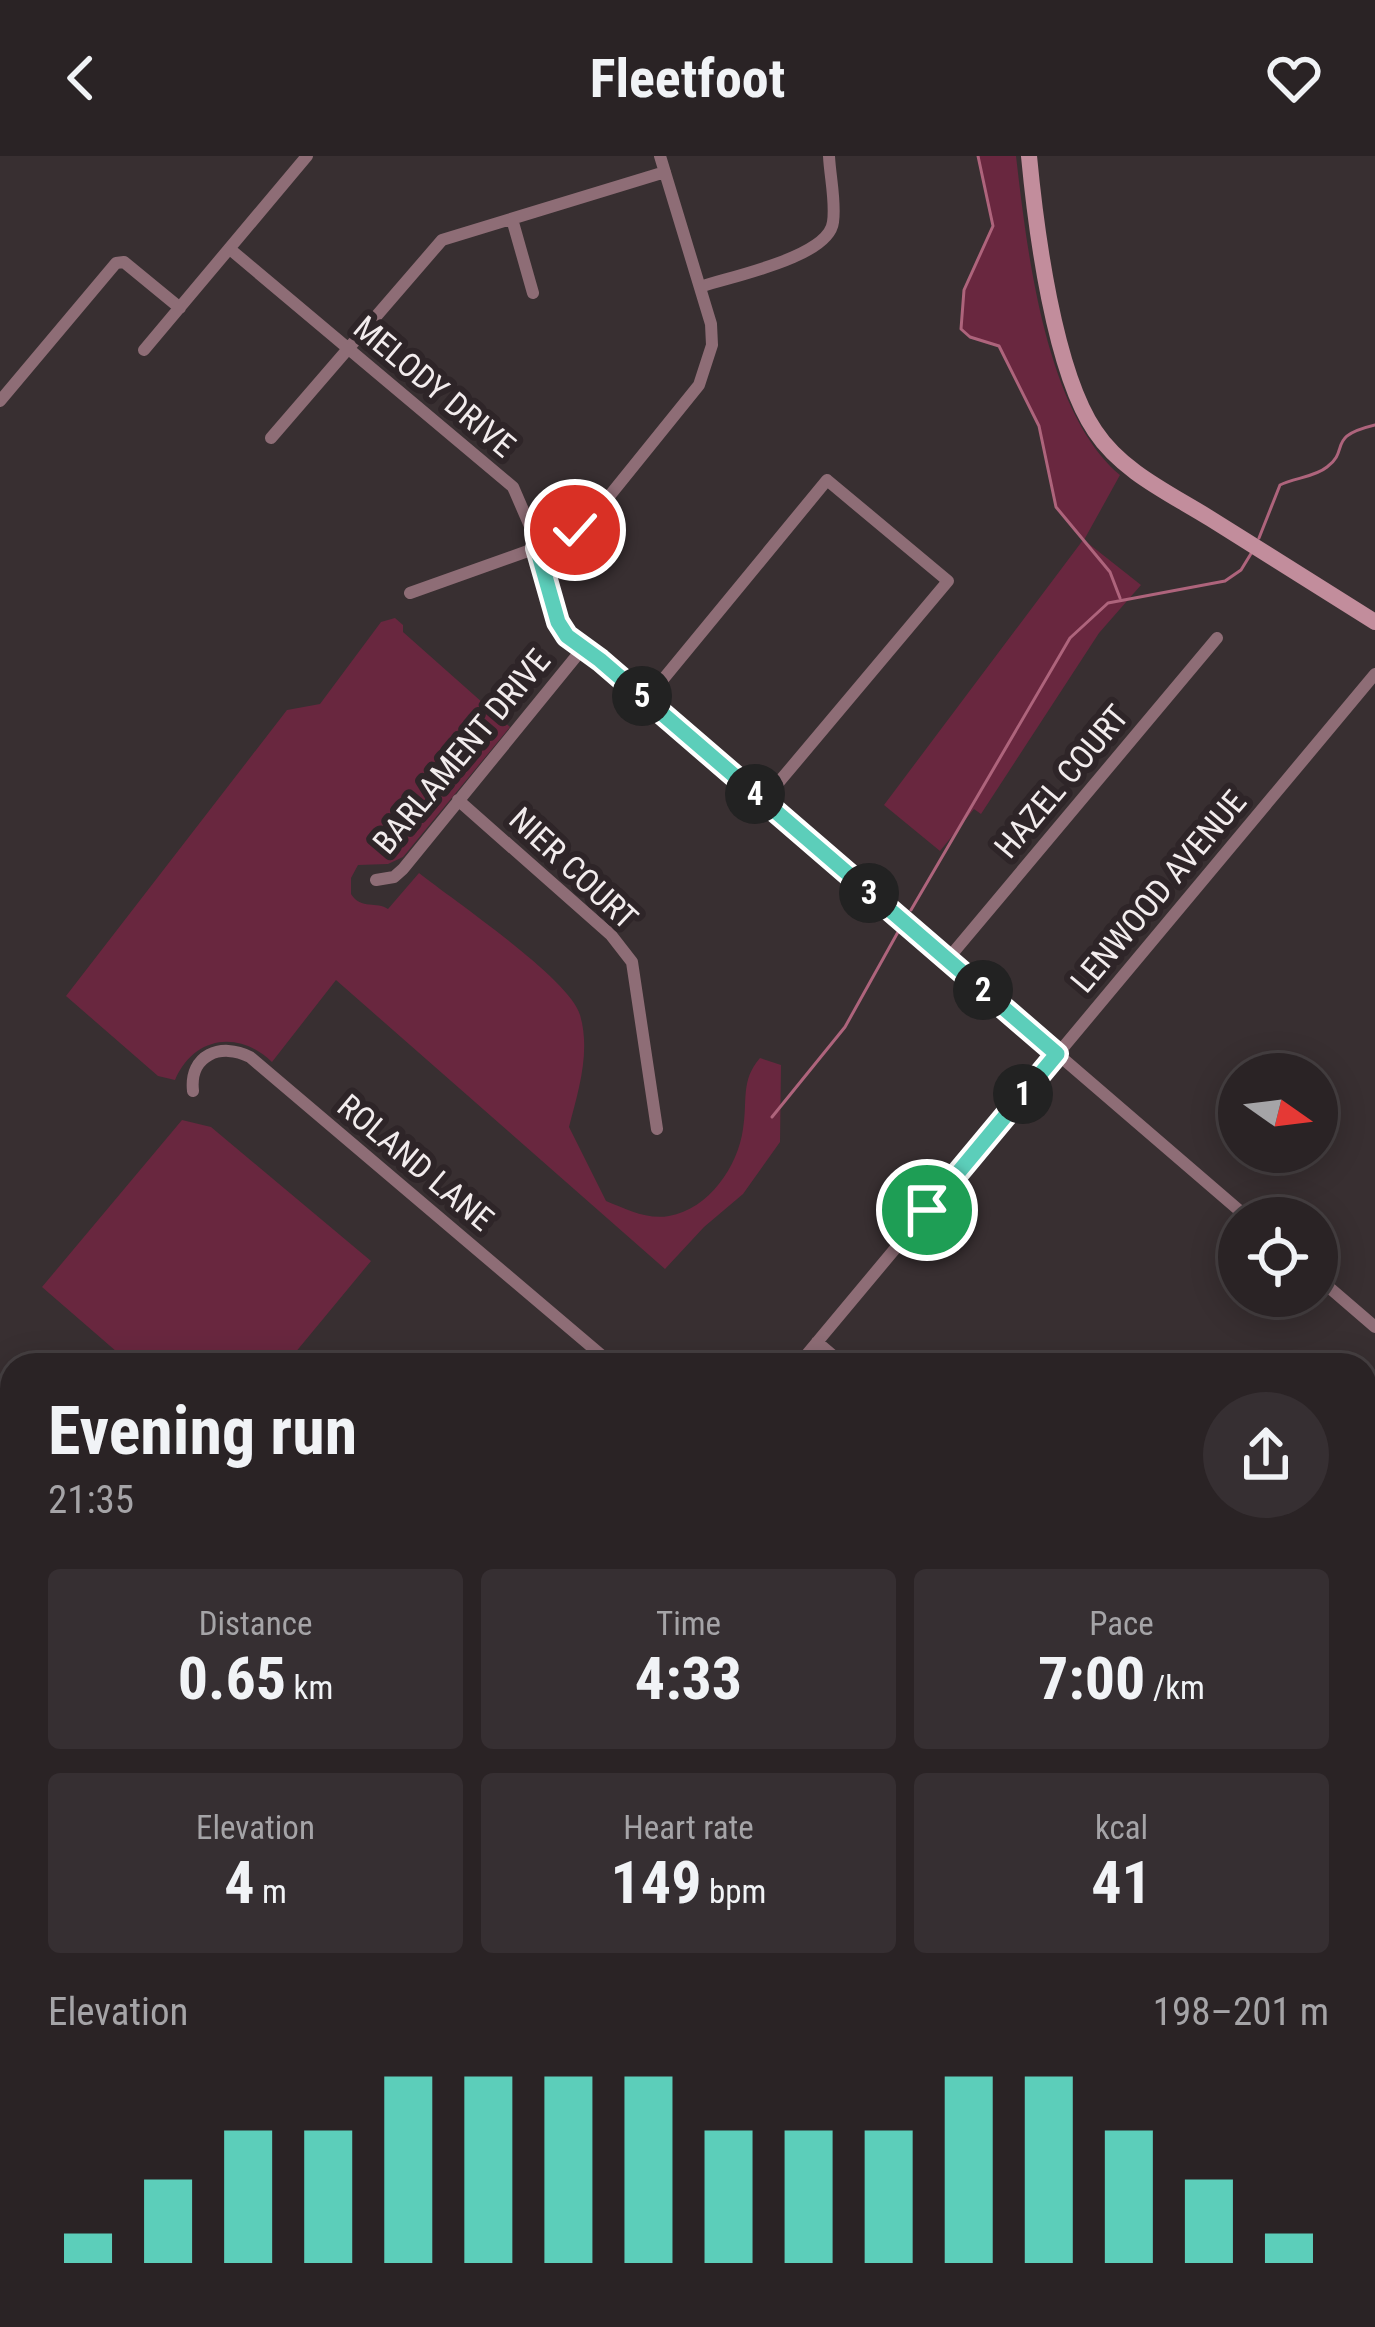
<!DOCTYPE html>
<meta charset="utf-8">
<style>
body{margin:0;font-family:"Roboto Condensed",sans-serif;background:#362f32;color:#f1f3f6;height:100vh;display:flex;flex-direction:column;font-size:45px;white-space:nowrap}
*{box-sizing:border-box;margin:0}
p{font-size:39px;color:#a5a4a7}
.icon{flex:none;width:66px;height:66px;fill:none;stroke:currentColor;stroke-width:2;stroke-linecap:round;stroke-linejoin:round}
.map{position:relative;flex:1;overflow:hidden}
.panel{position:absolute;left:0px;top:1197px;width:1377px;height:975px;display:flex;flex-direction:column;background:#2a2325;border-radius:36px 36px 0 0;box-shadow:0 6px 30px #0003,0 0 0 3px #464042}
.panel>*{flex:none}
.needle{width:78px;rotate:104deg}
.tools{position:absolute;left:1218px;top:897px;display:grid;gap:24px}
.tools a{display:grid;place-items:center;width:120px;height:120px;border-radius:50%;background:#2a2325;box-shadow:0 6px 30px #0003,0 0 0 3px #464042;font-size:60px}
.pin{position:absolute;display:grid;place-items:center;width:102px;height:102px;color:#fff;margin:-51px;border:6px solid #fff;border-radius:50%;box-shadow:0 3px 12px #0007}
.km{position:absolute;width:60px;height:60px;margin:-30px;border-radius:50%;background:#222;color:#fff;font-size:33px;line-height:60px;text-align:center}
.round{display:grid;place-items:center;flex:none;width:126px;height:126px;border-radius:63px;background:#362f32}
.headline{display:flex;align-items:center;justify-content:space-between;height:204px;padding:0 48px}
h1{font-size:66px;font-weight:700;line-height:90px}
.stats{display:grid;grid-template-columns:repeat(3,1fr);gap:18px;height:204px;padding:12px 48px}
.stats div{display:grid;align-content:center;border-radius:12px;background:#362f32;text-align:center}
.stats b{font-size:60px;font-weight:700}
.stats small{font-size:33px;font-weight:400}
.stats p{font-size:33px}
.chart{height:336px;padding:24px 48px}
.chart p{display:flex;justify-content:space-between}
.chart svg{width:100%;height:216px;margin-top:12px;stroke:#5cceba;stroke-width:6}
header{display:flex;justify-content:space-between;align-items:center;height:156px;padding:0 48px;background:#2a2325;font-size:54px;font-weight:700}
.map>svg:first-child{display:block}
</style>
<header><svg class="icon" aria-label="back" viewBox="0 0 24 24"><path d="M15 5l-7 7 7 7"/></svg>Fleetfoot<svg class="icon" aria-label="heart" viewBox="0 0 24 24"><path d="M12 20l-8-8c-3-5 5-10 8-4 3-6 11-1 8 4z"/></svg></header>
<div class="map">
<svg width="1375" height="2171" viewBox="0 0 1375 2171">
<rect width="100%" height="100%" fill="#382f31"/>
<!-- green -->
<path fill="#69273f" d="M 978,0 L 1016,0 C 1027,94 1045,256 1120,319 L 1084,384 L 1141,429 L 1099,477 L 981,658 L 974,653 L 940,695 L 884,649 L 1083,384 L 1056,351 L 1039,270 L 999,190 L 970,181 L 961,173 L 964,134 L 993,70 Z
M 395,462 L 403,469 L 403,476 L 510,571 L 403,701 L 388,708 L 358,709 L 351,722 L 351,738 C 361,754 377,745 388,753 L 419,717 C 453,744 570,823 580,859 C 591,896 578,936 569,971 L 606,1045 C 626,1053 647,1064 669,1060 C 709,1053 738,1010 743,973 C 748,945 740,925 760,902 L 781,909 L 780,986 L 743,1038 L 704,1071 L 665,1113 L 336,824 L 272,906 C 239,874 194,880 175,924 L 158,920 L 66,840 L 287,554 L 320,548 L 381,466 Z
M 182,964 L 211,971 L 371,1105 L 285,1209 L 132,1209 L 42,1131 Z
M 0,1611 L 12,1621 L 12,2160 L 245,2160 L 226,2171 L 0,2171 Z"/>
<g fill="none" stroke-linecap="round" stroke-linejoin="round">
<!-- stream -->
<path stroke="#ae647c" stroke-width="3" d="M 978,0 L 993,70 L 964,134 L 961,173 L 970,181 L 999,190 L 1039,270 L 1056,351 L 1110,416 L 1120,442
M 1259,382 L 1280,329 C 1294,322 1315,321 1327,311 C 1351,293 1325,281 1375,269
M 911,754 L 1070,482 L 1108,447 L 1225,425 L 1241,414 L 1252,396
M 772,961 L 845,871 L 898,776"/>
<!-- street -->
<path stroke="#8e6d76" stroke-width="12" d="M 512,63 L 533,137
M 231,94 L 513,331 L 533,377 L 558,466 L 567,480 L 600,504 L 1248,1062
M 703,130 C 733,120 829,101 833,66 C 836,46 830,21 829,0
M 144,194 L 307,0
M 0,245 L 116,107 L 124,106 L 180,152
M 271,282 L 442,84 L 665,16
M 410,437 L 553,386 L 590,364 L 699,229 L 712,189 L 711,168 L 660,0
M 646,544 L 827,324 L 948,425 L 763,645
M 458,644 L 611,779 L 632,806 L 657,973
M 376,724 L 394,721 L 403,713 L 583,492
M 947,804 L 1217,482
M 193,935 C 189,899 221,886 250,901 L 613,1209
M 1317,1121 L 1375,1171
M 817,1186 L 844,1209
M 798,1209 L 1375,518"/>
<!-- secondary -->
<path stroke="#c28d9c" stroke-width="16" d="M 1029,0 C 1036,74 1054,215 1095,275 C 1122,316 1171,338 1211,363 C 1266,398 1321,432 1375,466
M 0,1611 L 12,1621
M 648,2160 L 661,2171"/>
<!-- primary -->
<path stroke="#eaa6ba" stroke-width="18" d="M 1365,1464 L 1375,1459
M 226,2171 L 245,2160"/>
<!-- rail casing -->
<g stroke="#a49c9e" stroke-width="8">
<path id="rail" d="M 1365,2075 L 1375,2069
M 1198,2171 L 1217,2160"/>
</g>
<!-- rail -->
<use href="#rail" stroke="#2e2528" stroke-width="3" stroke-dasharray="9" stroke-linecap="butt"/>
</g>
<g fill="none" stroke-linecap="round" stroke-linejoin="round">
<!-- route casing -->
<g stroke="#fff" stroke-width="24">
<path id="route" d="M 575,374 L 537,392 L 558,466 L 567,480 L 600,504 L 1057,898 L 927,1054"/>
</g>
<!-- route -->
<use href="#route" stroke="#5cceba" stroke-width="15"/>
</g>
<g text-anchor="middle" stroke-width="12" stroke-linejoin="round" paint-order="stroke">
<!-- street labels -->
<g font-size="33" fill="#f2eced" stroke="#2e2528">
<text transform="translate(435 230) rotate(40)" y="12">MELODY DRIVE</text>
<text transform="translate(461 595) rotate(-50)" y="12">BARLAMENT DRIVE</text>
<text transform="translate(1061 625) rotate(-50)" y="12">HAZEL COURT</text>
<text transform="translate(574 712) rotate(43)" y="12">NIER COURT</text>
<text transform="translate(1158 735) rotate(-50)" y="12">LENWOOD AVENUE</text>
<text transform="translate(416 1006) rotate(40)" y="12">ROLAND LANE</text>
</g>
</g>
</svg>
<div class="tools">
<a><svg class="needle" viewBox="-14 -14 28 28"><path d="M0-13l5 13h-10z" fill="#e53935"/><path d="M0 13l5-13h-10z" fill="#a5a4a7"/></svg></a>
<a><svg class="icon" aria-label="locate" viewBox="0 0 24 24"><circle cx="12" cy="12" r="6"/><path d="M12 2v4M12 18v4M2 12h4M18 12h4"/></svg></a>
</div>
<div class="pin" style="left:927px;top:1054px;background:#1e9e55"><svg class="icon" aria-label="arrive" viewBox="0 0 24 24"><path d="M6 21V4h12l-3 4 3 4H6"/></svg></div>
<div class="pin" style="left:575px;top:374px;background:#d93025"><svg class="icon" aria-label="check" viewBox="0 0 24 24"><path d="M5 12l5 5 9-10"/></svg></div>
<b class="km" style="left:1023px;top:938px">1</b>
<b class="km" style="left:983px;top:834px">2</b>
<b class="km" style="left:869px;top:737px">3</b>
<b class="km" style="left:755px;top:638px">4</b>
<b class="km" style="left:642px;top:540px">5</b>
<section class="panel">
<div class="headline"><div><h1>Evening run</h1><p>21:35</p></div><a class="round"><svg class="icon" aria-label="share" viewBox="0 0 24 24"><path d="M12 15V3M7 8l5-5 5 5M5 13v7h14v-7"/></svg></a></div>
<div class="stats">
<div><p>Distance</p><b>0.65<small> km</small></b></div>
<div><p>Time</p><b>4:33</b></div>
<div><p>Pace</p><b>7:00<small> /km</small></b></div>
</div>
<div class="stats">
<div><p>Elevation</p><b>4<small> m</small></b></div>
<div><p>Heart rate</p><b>149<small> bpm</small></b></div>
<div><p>kcal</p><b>41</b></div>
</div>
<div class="chart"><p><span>Elevation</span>198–201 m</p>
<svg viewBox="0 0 160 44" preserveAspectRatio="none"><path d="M5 44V38M15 44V27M25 44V17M35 44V17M45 44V6M55 44V6M65 44V6M75 44V6M85 44V17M95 44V17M105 44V17M115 44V6M125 44V6M135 44V17M145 44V27M155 44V38"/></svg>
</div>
</section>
</div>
